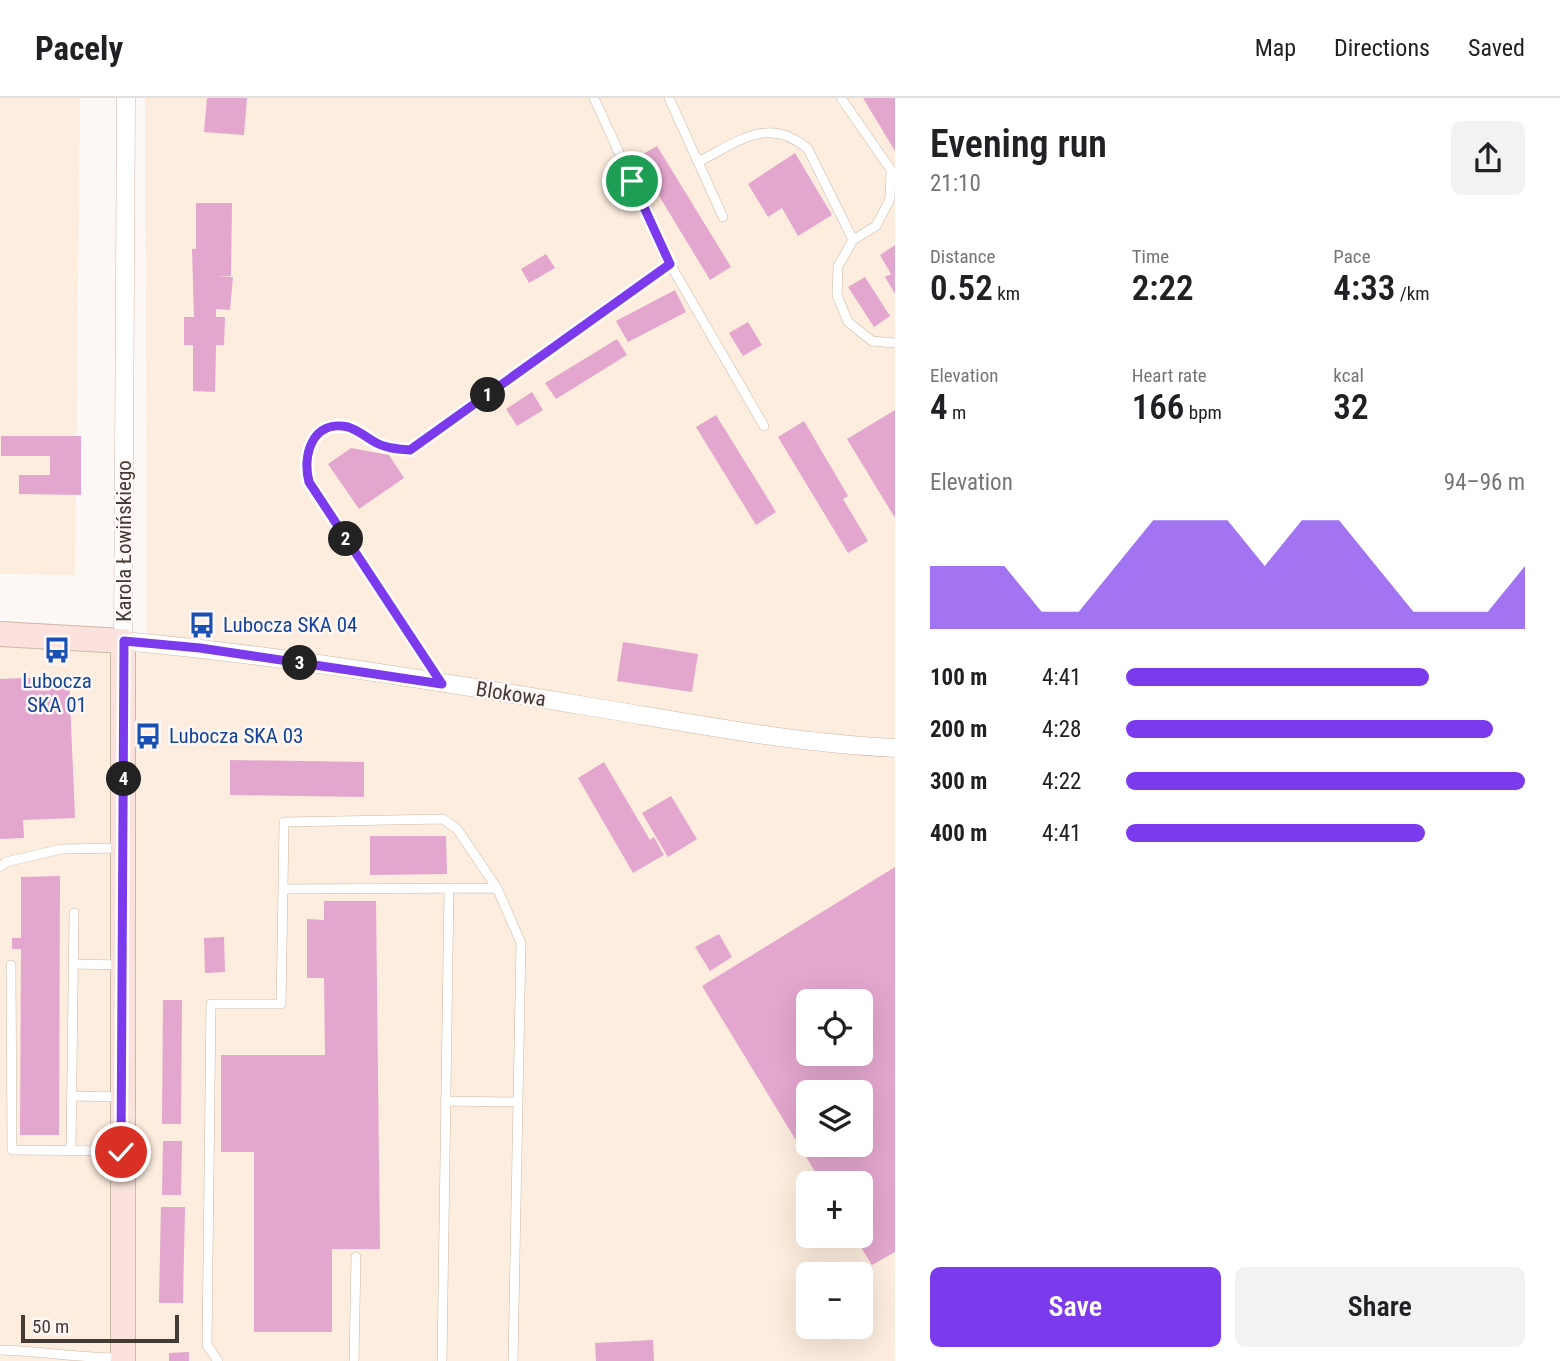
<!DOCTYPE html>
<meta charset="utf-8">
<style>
body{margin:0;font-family:"Roboto Condensed",sans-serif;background:#f2f2f2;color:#202124;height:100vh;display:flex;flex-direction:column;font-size:26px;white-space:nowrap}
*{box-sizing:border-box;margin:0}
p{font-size:23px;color:#757577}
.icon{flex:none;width:38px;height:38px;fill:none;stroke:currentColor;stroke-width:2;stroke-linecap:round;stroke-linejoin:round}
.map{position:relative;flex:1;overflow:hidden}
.panel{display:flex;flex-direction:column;background:#fff;width:665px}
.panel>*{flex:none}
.controls{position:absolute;left:796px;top:891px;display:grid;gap:14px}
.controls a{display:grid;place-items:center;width:77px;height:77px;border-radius:10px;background:#fff;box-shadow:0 7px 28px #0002;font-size:35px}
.scale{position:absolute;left:21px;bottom:18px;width:158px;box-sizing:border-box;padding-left:7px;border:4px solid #433a33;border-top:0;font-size:19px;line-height:24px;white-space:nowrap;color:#433a33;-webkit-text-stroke:5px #fdf8f5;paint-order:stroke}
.pin{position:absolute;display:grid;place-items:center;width:60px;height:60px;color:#fff;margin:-30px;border:4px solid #fff;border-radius:50%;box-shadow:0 2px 7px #0007}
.km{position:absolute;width:35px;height:35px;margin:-18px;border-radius:50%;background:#222;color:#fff;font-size:19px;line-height:35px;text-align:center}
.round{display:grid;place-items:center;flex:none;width:74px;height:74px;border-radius:10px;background:#f2f2f2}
.headline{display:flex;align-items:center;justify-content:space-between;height:119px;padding:0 35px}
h1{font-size:38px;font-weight:600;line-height:52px}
.stats{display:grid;grid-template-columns:repeat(3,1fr);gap:10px;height:119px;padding:7px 35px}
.stats div{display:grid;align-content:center}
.stats b{font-size:35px;font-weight:600}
.stats small{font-size:19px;font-weight:400}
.stats p{font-size:19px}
.chart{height:196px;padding:14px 35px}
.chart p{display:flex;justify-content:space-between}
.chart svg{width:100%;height:126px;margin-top:7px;fill:#7c3aed;opacity:.7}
.cta{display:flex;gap:14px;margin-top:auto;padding:14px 35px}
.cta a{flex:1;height:80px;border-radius:10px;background:#7c3aed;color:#fff;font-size:28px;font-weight:600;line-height:80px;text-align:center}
.cta a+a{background:#f2f2f2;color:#202124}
ul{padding:0 35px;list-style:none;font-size:23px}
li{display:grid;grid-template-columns:112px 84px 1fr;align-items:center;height:52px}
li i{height:18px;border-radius:9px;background:#7c3aed}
header{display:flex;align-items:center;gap:42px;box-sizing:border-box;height:98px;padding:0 35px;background:#fff;border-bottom:2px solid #e0e0e0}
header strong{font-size:33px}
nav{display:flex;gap:38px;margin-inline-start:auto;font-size:24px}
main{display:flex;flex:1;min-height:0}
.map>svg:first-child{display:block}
</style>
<header>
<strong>Pacely</strong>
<nav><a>Map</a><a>Directions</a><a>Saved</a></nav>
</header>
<main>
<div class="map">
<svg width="895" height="1263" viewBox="0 0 895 1263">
<rect width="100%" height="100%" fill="#fdf8f5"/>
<!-- built -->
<path fill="#fdedde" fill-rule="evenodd" d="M 0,0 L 80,0 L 75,477 L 0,476 Z
M 145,0 L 895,0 L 895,1263 L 0,1263 L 0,549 L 79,548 L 147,556 ZM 808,903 L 861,903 L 861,956 L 808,956 ZM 808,994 L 861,994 L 861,1046 L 808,1046 ZM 808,1085 L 861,1085 L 861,1138 L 808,1138 ZM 808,1176 L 861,1176 L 861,1228 L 808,1228 Z"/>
<!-- building -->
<path fill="#e3a6ce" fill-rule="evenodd" d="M 207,0 L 247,0 L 244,37 L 204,34 Z
M 863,0 L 895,0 L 895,53 Z
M 657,48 L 731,169 L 710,182 L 636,60 Z
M 795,55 L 832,117 L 798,138 L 782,110 L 768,119 L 748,86 Z
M 196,105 L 232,105 L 231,178 L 217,178 L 233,179 L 230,212 L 216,211 L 216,219 L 225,219 L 224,247 L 216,247 L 215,294 L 193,293 L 193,247 L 184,247 L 184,219 L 194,219 L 192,151 L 196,151 Z
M 895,147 L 895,196 L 885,179 L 891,176 L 880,157 Z
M 546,156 L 555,170 L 529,185 L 521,171 Z
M 865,179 L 890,218 L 874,229 L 848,189 Z
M 675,192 L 686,214 L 628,244 L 616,223 Z
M 748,224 L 762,247 L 743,258 L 729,235 Z
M 617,241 L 627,257 L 556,301 L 545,285 Z
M 532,294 L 543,312 L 517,328 L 506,311 Z
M 895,312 L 895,420 L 847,341 Z
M 716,317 L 776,414 L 756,427 L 696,329 Z
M 804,323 L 848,398 L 843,401 L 868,443 L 848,455 L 778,339 Z
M 1,338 L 81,338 L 81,397 L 19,396 L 19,377 L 50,377 L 50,358 L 1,358 Z
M 351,350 L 389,357 L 404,380 L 359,411 L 328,366 Z
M 623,544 L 698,556 L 692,594 L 617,583 Z
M 69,578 L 75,720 L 23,722 L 24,740 L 0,741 L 0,581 Z
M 230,662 L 364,664 L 364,699 L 230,697 Z
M 604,664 L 650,742 L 654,739 L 664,757 L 633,775 L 578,680 Z
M 671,698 L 697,741 L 668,759 L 642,715 Z
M 370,738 L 446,738 L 447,776 L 370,777 Z
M 895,769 L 895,1154 L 872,1167 L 854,1138 L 861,1138 L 861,1085 L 822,1085 L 702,888 ZM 808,903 L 861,903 L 861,956 L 808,956 ZM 808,994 L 861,994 L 861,1046 L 808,1046 Z
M 60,778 L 59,1037 L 20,1037 L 21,851 L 12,851 L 12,840 L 21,840 L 21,779 Z
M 324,803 L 376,803 L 380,1151 L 332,1151 L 332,1234 L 254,1234 L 254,1054 L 221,1054 L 221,957 L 325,957 L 324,880 L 307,880 L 307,821 L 324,822 Z
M 719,836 L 732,859 L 710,873 L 695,849 Z
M 224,839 L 225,874 L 205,875 L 204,840 Z
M 163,902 L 182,902 L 181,1026 L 162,1026 Z
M 163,1043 L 182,1043 L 181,1097 L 162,1097 Z
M 161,1109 L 185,1109 L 183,1205 L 159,1205 Z
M 653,1242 L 654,1263 L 596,1263 L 595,1245 Z
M 189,1254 L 189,1263 L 169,1263 L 169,1255 Z"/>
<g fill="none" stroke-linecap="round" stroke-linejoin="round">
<!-- lane casing -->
<g stroke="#ccb8a6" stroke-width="10">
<path id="lane" d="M 594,0 L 670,166
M 669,0 L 723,119
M 841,0 L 891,72 L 890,101 L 876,128 L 853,142 L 838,168 L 837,197 L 848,224 L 872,243 L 895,245
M 698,64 C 738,44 768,17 808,51 L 853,142
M 441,584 L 309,385 C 302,358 312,320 348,329 C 358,332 364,338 373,343 C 384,350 397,351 410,352 L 670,166 L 764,328
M 0,769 L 6,764 L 61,751 L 122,750
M 283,791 L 284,724 L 443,721 L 457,731 L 497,790
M 73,866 L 120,867
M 11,867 L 12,1052 L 121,1053
M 72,998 L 122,999
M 445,1003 L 518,1004
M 71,1052 L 74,815
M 0,1252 C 41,1253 80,1260 121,1260
M 218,1263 L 207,1247 L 211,906 L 281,906 L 283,791 L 497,790 L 521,845 L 513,1263
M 354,1263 L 356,1159
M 442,1263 L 449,790"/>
</g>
<!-- street casing -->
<g stroke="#ccb8a6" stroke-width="19">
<path id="street" d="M 126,0 L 123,543 C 276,557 429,582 580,607 C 685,624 789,645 895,650"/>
</g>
<!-- secondary casing -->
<g stroke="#ccb8a6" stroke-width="26">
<path id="secondary" d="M 0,536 L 123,543 L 123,1263"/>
</g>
<!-- lane -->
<use href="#lane" stroke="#fff" stroke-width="9"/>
<!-- street -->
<use href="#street" stroke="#fff" stroke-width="18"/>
<!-- secondary -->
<use href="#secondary" stroke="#fbe2dc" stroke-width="24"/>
</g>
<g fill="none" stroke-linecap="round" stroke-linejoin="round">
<!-- route casing -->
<g stroke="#fff" stroke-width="14">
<path id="route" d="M 121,1054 L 124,543 L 200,550 L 442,586 L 309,384 C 302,358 312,321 348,329 C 358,332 364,338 373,343 C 384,350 397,351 410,352 L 670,166 L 632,83"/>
</g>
<!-- route -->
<use href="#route" stroke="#7c3aed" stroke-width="9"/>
</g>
<!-- icons -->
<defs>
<g id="bus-bare" transform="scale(2.1)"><path d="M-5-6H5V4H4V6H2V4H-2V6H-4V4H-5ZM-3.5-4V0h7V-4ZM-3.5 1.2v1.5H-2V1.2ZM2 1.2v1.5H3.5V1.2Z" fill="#1a4fb4" stroke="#fdf8f5" stroke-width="2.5" paint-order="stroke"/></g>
</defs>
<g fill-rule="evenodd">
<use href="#bus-bare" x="202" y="527"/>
<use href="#bus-bare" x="57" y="552"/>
<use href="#bus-bare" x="148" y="638"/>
</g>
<g text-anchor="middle" stroke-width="5" stroke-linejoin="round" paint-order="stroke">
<!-- street labels -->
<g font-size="21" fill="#433a33" stroke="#fdf8f5">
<text transform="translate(124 443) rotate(-90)" y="7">Karola Łowińskiego</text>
<text transform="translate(511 596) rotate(9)" y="7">Blokowa</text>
</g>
<!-- transit labels -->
<g font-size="21" fill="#164399" stroke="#fdf8f5" text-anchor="start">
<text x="223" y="534">Lubocza SKA 04</text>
<text x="57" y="590" text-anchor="middle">Lubocza<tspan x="57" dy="24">SKA 01</tspan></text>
<text x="169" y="645">Lubocza SKA 03</text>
</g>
</g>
</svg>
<div class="controls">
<a><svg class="icon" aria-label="locate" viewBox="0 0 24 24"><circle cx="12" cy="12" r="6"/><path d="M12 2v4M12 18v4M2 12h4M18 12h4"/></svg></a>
<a><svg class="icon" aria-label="layers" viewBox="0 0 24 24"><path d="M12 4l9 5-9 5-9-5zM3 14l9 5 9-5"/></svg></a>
<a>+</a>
<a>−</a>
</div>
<div class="scale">50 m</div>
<div class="pin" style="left:632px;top:83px;background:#1e9e55"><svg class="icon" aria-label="arrive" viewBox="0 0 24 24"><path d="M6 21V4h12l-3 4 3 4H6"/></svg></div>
<div class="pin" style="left:121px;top:1054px;background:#d93025"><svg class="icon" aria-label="check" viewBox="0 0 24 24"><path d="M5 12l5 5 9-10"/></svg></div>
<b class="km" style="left:488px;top:297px">1</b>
<b class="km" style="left:346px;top:441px">2</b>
<b class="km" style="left:300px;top:565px">3</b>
<b class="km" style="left:124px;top:681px">4</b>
</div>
<section class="panel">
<div class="headline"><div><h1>Evening run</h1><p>21:10</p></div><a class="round"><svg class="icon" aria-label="share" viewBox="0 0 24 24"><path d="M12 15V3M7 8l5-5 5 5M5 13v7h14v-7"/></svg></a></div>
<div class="stats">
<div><p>Distance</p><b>0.52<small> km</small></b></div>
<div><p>Time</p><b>2:22</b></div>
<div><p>Pace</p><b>4:33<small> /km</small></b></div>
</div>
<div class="stats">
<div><p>Elevation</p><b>4<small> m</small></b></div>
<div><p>Heart rate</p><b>166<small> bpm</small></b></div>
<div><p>kcal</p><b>32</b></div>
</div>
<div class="chart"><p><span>Elevation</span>94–96 m</p>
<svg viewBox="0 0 160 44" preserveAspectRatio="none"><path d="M0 44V22L10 22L20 22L30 38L40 38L50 22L60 6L70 6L80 6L90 22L100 6L110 6L120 22L130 38L140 38L150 38L160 22V44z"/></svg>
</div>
<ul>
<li><b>100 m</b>4:41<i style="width:76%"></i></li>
<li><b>200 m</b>4:28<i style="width:92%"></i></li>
<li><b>300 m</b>4:22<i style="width:100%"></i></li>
<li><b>400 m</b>4:41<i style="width:75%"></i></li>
</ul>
<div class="cta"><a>Save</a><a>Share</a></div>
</section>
</main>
